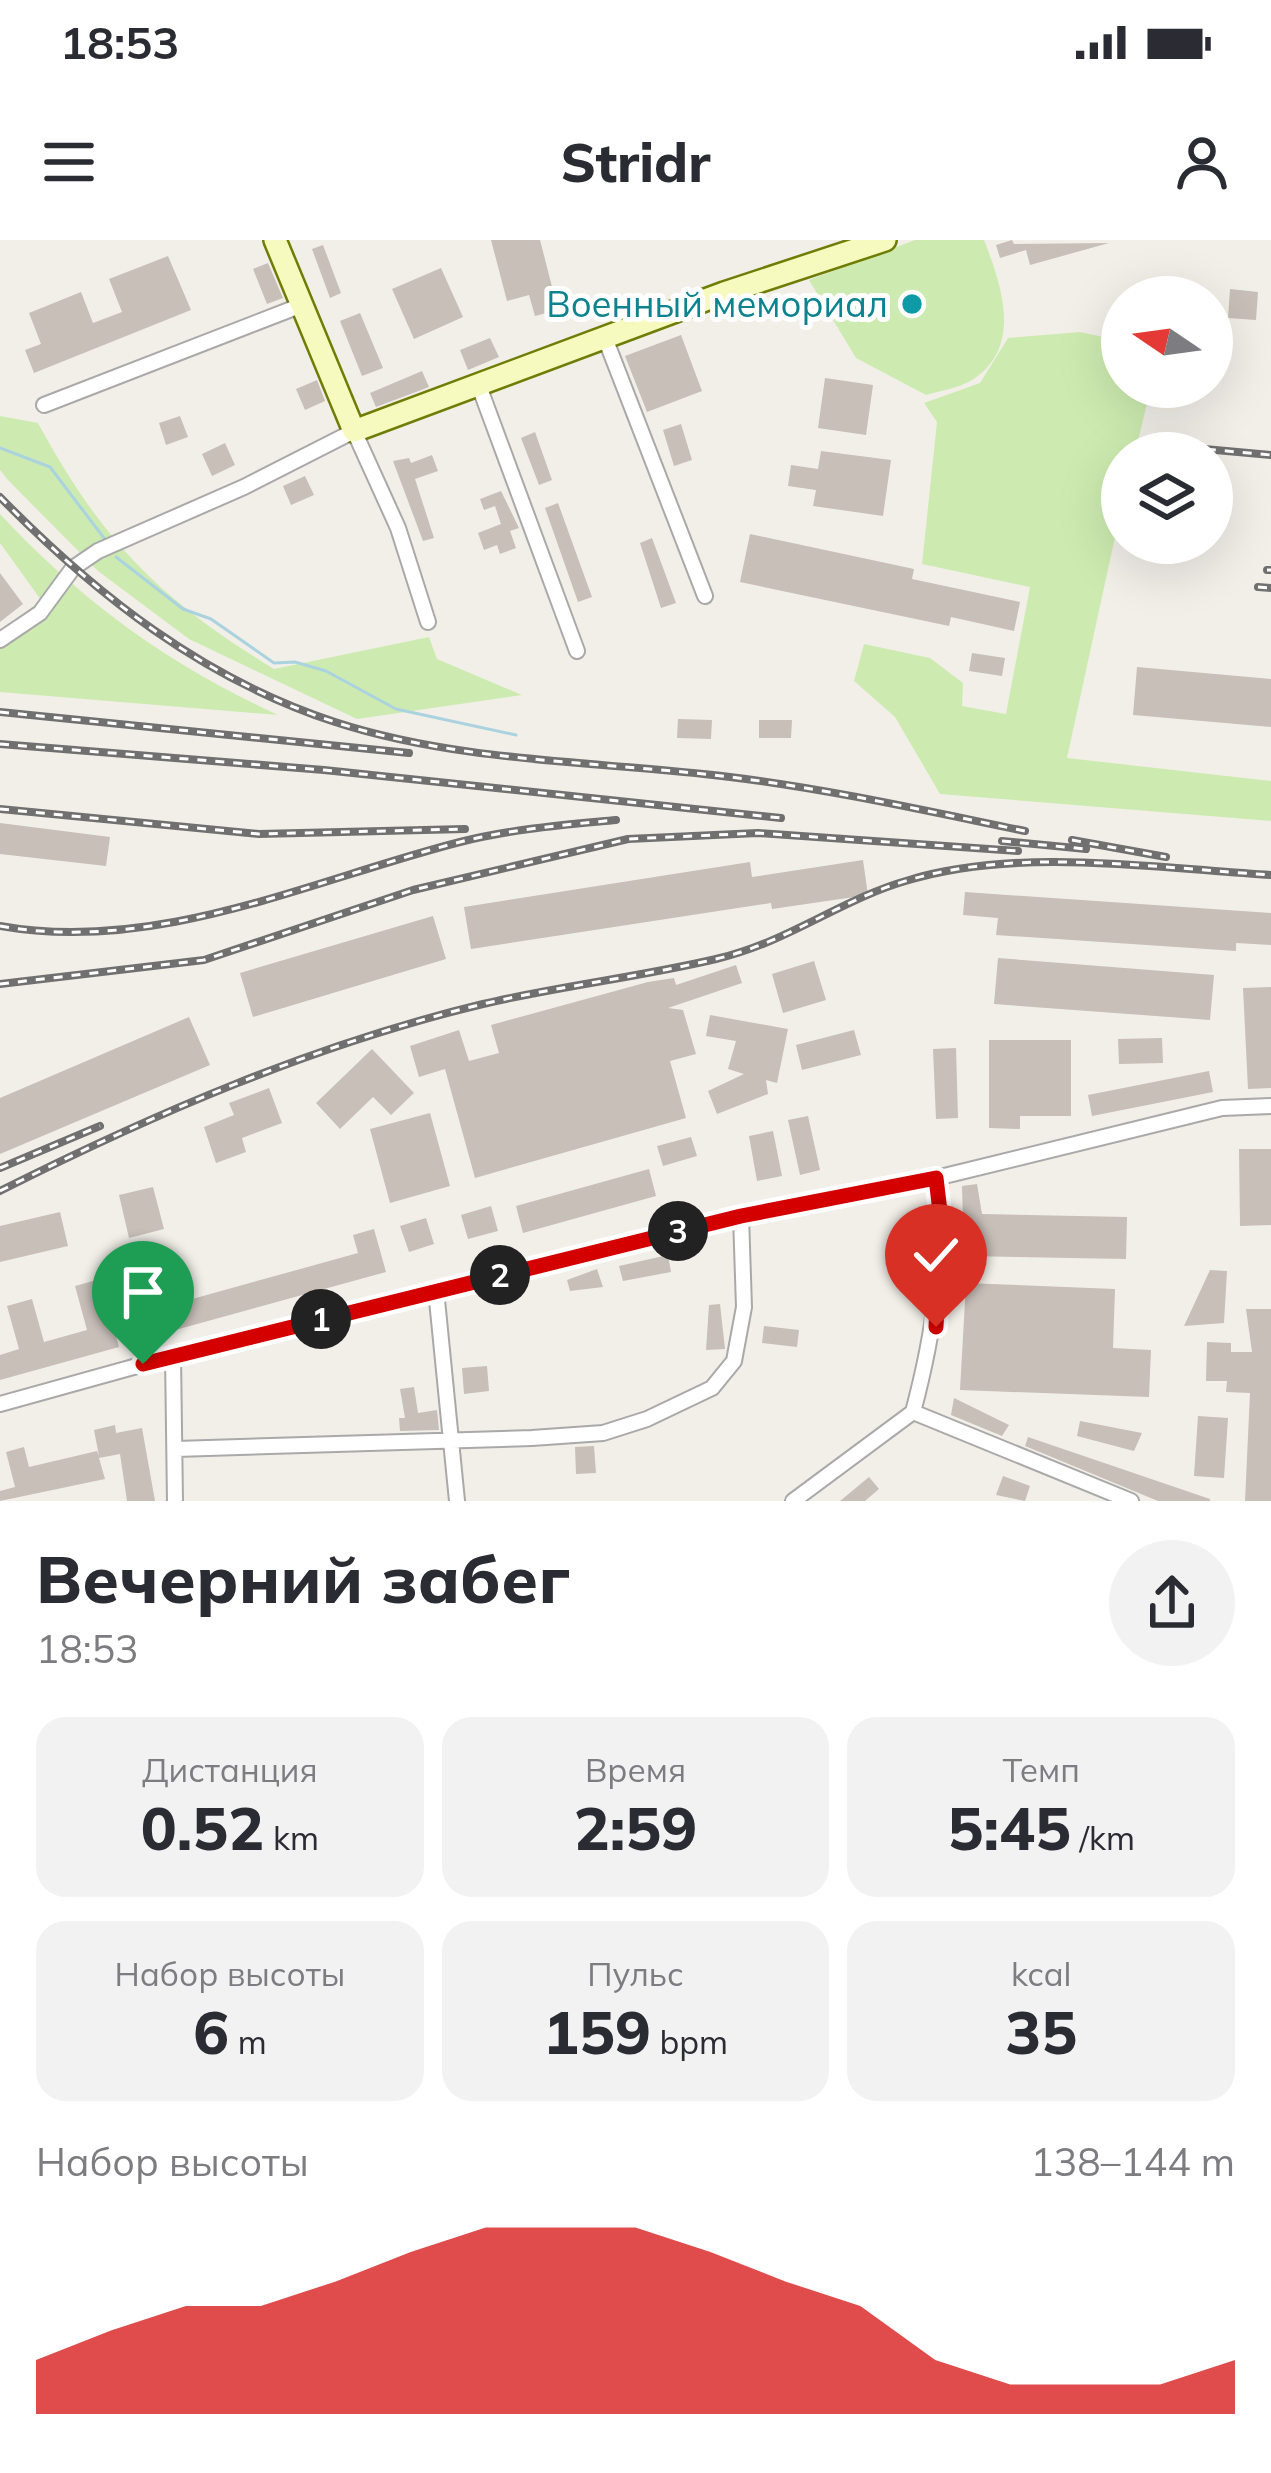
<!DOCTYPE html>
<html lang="ru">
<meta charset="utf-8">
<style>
body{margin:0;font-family:Mulish,sans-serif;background:#f2f2f3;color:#2b2b33;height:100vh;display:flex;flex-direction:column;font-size:45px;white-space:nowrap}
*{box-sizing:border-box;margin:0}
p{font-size:39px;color:#7c7c81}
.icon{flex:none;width:66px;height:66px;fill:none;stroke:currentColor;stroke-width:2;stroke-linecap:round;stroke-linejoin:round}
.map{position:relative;height:1261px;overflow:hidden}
.panel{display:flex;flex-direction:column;background:#fff;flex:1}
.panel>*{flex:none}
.needle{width:78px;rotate:283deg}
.controls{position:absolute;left:1101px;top:36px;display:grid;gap:24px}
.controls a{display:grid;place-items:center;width:132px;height:132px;border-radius:50%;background:#fff;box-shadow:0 12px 48px #0002;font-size:60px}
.pin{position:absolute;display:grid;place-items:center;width:102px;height:102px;color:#fff;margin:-123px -51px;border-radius:50% 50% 50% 0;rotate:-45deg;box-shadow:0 0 12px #0007}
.pin .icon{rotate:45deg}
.km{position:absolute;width:60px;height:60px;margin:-30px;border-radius:50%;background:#222;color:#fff;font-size:33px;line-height:60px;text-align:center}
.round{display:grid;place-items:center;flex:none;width:126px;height:126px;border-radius:63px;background:#f2f2f3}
.headline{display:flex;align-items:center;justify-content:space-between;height:204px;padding:0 36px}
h1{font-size:66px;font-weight:800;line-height:90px}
.metrics{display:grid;grid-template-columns:repeat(3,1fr);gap:18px;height:204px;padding:12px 36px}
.metrics div{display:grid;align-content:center;border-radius:30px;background:#f2f2f3;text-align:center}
.metrics b{font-size:60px;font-weight:800}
.metrics small{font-size:33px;font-weight:400}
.metrics p{font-size:33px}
.chart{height:336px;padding:24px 36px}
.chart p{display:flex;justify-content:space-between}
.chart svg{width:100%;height:216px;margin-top:12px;fill:#d40000;opacity:.7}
.status{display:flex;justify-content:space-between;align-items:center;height:84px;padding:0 60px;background:#fff;direction:ltr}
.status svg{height:33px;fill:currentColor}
header{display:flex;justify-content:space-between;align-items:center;height:156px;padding:0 36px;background:#fff;font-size:54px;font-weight:800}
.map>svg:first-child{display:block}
</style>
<div class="status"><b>18:53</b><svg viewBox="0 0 49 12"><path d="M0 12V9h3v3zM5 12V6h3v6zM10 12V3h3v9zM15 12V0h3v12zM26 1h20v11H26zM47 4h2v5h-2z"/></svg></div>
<header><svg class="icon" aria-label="menu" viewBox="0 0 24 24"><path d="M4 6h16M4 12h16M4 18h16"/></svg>Stridr<svg class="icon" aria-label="person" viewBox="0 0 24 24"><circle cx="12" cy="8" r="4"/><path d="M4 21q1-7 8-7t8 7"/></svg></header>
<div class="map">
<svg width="1271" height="1261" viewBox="0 0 1271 1261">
<rect width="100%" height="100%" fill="#f2efe9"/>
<!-- grass -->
<path fill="#cdebb0" d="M 915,0 L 984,0 C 1001,44 1024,107 972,140 C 959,148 940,151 926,155 L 856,118 L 809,40 Z
M 1080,92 L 1122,101 L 1122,147 L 1151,147 L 1135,213 L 1122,213 L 1122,265 L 1067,518 L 1271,541 L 1271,581 L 940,554 L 895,477 L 854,441 L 864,404 L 930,418 L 963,443 L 962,466 L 1006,474 L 1030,347 L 922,324 L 937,182 L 924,163 L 980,143 L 1008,98 Z
M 0,176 L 38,183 C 103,302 158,358 274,429 L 429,397 L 437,419 L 522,455 L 357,479 L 189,399 L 98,331 L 7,239 L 0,230 Z
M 0,274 C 81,361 169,425 278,475 L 0,452 L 0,393 L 41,360 L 0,303 Z"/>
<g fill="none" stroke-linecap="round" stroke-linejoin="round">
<!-- stream -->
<path stroke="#aad3df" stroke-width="3" d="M 0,208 L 50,227 L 107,302
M 116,317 L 183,369 L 211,379 L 274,423 L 295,422 L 326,431 L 396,469 L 516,495"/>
</g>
<!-- building -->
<path fill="#c7bfb8" d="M 491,0 L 540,0 L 558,70 L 535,76 L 529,55 L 507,61 Z
M 1012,0 L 1014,4 L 1109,3 L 1030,25 L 1026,10 L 1000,18 L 996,5 Z
M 323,5 L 341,53 L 330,58 L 312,9 Z
M 168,16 L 191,70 L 34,133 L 25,110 L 41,104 L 29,73 L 81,52 L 93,83 L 122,72 L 109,39 Z
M 268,23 L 283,58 L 267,64 L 253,29 Z
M 441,28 L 463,77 L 414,99 L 392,49 Z
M 1230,49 L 1258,52 L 1256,80 L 1228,78 Z
M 360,73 L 383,128 L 362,136 L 340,81 Z
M 681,95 L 702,151 L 647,172 L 625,116 Z
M 490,98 L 499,117 L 468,130 L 460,110 Z
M 422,131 L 429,147 L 376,167 L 370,153 Z
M 825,138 L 873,145 L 866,195 L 818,188 Z
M 317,140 L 325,161 L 305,170 L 296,149 Z
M 180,176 L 188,197 L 166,205 L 159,183 Z
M 681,184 L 692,220 L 674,226 L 663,190 Z
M 535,192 L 552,240 L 539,245 L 521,198 Z
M 225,203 L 235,225 L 212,236 L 202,214 Z
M 821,211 L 891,220 L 883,276 L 813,266 L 816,250 L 788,246 L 791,225 L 818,229 Z
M 432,215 L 438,231 L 415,239 L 434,298 L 423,301 L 393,221 L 409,218 L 411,223 Z
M 305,236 L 314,255 L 291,265 L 283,246 Z
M 501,251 L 519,288 L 510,291 L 516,308 L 500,314 L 497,305 L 484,310 L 478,293 L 501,284 L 495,266 L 484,270 L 480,259 Z
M 558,263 L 592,357 L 578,362 L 545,268 Z
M 750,294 L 914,329 L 912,339 L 1020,362 L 1014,391 L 951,377 L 949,386 L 740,342 Z
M 652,298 L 676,363 L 661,368 L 640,303 Z
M 0,333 L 23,364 L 0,382 Z
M 972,413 L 1005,418 L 1002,436 L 969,431 Z
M 1137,427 L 1271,439 L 1271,487 L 1133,475 Z
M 678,479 L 712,480 L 711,499 L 677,498 Z
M 759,480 L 792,480 L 791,498 L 759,498 Z
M 0,583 L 110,597 L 106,626 L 0,614 Z
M 863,620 L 868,655 L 772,669 L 771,663 L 471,709 L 464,667 L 750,622 L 752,637 Z
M 965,652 L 1271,673 L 1271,705 L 1236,703 L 1236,711 L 996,695 L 998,678 L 963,675 Z
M 433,676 L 446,719 L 253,777 L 240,733 Z
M 998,718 L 1214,735 L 1210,780 L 994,764 Z
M 814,721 L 826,760 L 783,773 L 772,734 Z
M 736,725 L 742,743 L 668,768 L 683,770 L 696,814 L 670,821 L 686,878 L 475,938 L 445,829 L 419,837 L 410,806 L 459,790 L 469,821 L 499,813 L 491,785 L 648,742 L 674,738 L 676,745 Z
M 1271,747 L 1271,848 L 1248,849 L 1243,748 Z
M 710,775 L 788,789 L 777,843 L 766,840 L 768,854 L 717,874 L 708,851 L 744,834 L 728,829 L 736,801 L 706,796 Z
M 189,777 L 210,825 L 0,914 L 0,858 Z
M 854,790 L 861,815 L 802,830 L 796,805 Z
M 1162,798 L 1163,823 L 1119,824 L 1118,799 Z
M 989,800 L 1071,800 L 1071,876 L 1020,876 L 1020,889 L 989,888 Z
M 956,808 L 958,878 L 936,879 L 933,809 Z
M 372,809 L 414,853 L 391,875 L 373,857 L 340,889 L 316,863 Z
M 1209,831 L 1213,852 L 1092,876 L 1088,855 Z
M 269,848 L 282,883 L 242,898 L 246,912 L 216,923 L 204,887 L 234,875 L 229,863 Z
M 430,873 L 450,946 L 390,963 L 370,889 Z
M 808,876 L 820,930 L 800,935 L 788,880 Z
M 773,891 L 782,936 L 757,941 L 749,896 Z
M 691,897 L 697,916 L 663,926 L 657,906 Z
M 1239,909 L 1271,909 L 1271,985 L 1240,986 Z
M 649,929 L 656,956 L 523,993 L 516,966 Z
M 977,944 L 982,974 L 1127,977 L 1126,1019 L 964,1016 L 962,946 Z
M 153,947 L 164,989 L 129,998 L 119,955 Z
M 491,966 L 498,991 L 468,999 L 461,975 Z
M 60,972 L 68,1006 L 0,1022 L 0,986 Z
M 426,978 L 434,1004 L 409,1012 L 400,986 Z
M 374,989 L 386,1032 L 150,1097 L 141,1066 L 183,1054 L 185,1061 L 358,1013 L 353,995 Z
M 668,1015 L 671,1032 L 623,1041 L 619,1026 Z
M 597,1029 L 603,1047 L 570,1051 L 567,1040 Z
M 1210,1030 L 1227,1031 L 1224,1083 L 1184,1086 Z
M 100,1039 L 119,1107 L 0,1140 L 0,1115 L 19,1109 L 7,1066 L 32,1059 L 44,1102 L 87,1090 L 75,1046 Z
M 966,1043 L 1115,1049 L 1113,1108 L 1151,1110 L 1149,1157 L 960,1150 Z
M 720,1064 L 725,1109 L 706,1110 L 709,1065 Z
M 1246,1069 L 1271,1069 L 1271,1261 L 1245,1261 L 1250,1153 L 1226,1152 L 1227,1141 L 1206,1141 L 1207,1102 L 1231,1103 L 1231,1112 L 1252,1112 Z
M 764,1086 L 799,1090 L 797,1107 L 762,1103 Z
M 487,1126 L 489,1151 L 464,1154 L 462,1128 Z
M 414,1147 L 418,1173 L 437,1170 L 439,1190 L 400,1191 L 399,1178 L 405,1178 L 400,1149 Z
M 954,1158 L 1009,1185 L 1002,1196 L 951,1175 Z
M 1198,1176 L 1228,1178 L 1224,1238 L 1194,1236 Z
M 1080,1181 L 1142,1193 L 1134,1211 L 1077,1196 Z
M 115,1185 L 116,1193 L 142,1188 L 155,1261 L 127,1261 L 120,1214 L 99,1218 L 105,1239 L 0,1261 L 0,1251 L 15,1247 L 6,1212 L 24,1207 L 29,1227 L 97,1211 L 99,1216 L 94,1190 Z
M 1028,1197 L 1210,1259 L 1210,1261 L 1158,1261 L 1025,1206 Z
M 594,1206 L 596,1233 L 576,1234 L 575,1207 Z
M 1003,1236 L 1030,1246 L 1025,1261 L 996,1255 Z
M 869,1237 L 879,1249 L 865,1261 L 840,1261 Z"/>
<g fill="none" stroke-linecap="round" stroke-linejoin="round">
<!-- street casing -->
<g stroke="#a9a9a9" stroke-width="18">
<path id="street" d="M 605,98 L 705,356
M 479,146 L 577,411
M 44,165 L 302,65
M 0,400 L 40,373 L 73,328 L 98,311 L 244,247 L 354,191 L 398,288 L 428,382
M 436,1050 L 457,1261
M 173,1116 L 175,1261
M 0,1164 L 173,1116 L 727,979 L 936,938 L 1222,868 L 1271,866
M 913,1172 C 934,1093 945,1020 936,938
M 913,1172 L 1131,1261
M 176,1209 L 532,1198 L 603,1193 L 647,1179 L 712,1148 L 734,1121 L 744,1067 L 741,976
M 793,1261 L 913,1172"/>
</g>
<!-- secondary casing -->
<g stroke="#707d05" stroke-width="26">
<path id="secondary" d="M 275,0 L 354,191 L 724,53 L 885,0"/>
</g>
<!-- street -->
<use href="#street" stroke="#fff" stroke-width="14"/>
<!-- secondary -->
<use href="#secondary" stroke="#f7fabf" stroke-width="21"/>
<!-- rail casing -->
<g stroke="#707070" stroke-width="8">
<path id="rail" d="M 1171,206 L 1271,215
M 0,257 C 96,355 203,439 335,482 C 461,523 600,521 730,537 C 829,549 927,571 1025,591
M 1267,330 L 1271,330
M 1258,347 L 1271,348
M 0,472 L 409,513
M 0,504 L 324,530 L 781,578
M 0,569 L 259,594 L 465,589
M 1072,600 L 1166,617
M 1002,601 L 1086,609
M 0,686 C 158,714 311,640 460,602 C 511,589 564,585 616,580
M 0,744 L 204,720 L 413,650 L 628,599 L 758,593 L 1018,611
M 0,928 L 100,886
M 0,951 C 153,874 316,804 483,764 C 560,746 639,737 716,719 C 789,702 841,659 909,640 C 1019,607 1157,628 1271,635"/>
</g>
<!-- rail -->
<use href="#rail" stroke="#fff" stroke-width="3" stroke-dasharray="9" stroke-linecap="butt"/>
</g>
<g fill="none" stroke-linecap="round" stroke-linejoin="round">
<!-- route casing -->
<g stroke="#fff" stroke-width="24">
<path id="route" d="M 143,1124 L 741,976 L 936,938 L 941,980 L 936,1087"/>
</g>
<!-- route -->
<use href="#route" stroke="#d40000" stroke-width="15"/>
</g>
<!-- markers -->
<circle fill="#0f9aa8" stroke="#fff" stroke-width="4.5" cx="912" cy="64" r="12"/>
<g text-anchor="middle" stroke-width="10" stroke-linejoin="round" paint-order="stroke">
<!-- culture labels -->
<g font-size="36" fill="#0d838f" stroke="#fff" text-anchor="end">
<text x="888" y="77">Военный мемориал</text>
</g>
</g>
</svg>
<div class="controls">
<a><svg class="needle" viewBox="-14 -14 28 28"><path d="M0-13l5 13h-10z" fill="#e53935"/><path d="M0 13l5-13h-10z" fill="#7c7c81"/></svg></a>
<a><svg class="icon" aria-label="layers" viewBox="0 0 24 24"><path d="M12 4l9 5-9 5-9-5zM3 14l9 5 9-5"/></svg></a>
</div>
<div class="pin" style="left:143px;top:1124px;background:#1e9e55"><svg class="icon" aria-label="arrive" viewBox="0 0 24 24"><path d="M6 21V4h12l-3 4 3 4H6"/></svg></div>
<div class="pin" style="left:936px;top:1087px;background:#d93025"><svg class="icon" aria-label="check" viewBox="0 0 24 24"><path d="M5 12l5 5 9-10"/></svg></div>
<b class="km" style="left:321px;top:1079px">1</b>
<b class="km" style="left:500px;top:1035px">2</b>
<b class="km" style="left:678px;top:991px">3</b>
</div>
<section class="panel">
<div class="headline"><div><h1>Вечерний забег</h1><p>18:53</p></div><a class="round"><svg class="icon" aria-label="share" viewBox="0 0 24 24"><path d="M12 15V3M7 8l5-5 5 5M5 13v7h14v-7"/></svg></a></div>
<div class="metrics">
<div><p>Дистанция</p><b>0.52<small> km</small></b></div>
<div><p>Время</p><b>2:59</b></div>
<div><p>Темп</p><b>5:45<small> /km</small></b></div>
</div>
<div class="metrics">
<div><p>Набор высоты</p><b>6<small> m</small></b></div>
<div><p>Пульс</p><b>159<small> bpm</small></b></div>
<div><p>kcal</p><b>35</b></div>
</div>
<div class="chart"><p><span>Набор высоты</span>138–144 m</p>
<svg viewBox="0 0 160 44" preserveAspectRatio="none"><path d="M0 44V33L10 27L20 22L30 22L40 17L50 11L60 6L70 6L80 6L90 11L100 17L110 22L120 33L130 38L140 38L150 38L160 33V44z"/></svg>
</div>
</section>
